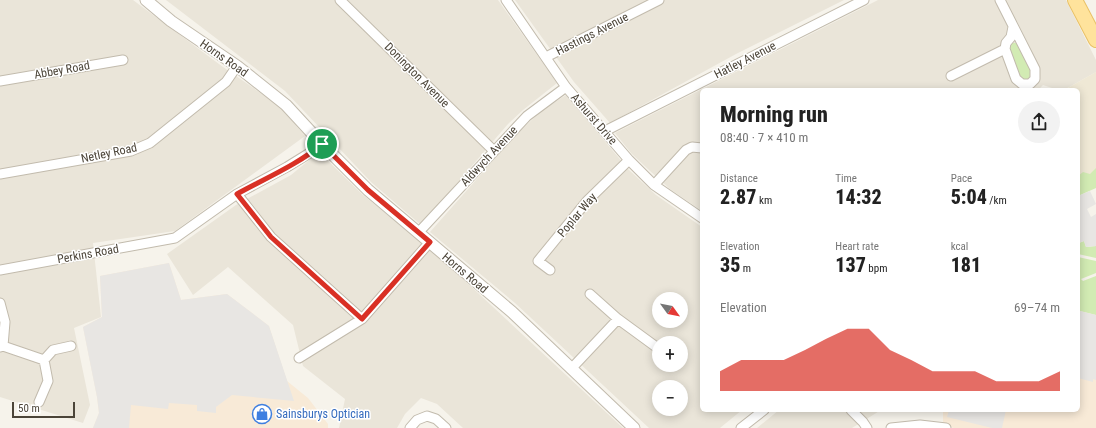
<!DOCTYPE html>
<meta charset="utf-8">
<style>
body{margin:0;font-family:"Roboto Condensed",sans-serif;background:#f2f2f2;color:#222;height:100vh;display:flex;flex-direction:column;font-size:15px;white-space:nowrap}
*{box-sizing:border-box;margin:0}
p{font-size:13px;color:#767676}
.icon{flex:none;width:22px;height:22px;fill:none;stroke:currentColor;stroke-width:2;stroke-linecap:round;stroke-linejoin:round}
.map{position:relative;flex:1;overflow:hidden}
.sheet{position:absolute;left:700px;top:88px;width:380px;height:324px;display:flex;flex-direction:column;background:#fff;border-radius:6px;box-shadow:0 2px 10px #0003}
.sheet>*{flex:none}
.needle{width:26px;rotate:123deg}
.tools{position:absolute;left:652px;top:292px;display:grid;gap:8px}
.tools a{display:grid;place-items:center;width:36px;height:36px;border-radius:50%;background:#fff;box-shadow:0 2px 10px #0003;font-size:20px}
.scale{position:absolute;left:12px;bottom:10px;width:63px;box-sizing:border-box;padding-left:4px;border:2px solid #4b4438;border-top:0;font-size:11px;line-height:14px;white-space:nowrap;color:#4b4438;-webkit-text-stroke:3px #fff;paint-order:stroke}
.pin{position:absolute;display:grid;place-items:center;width:34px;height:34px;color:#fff;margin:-17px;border:2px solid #fff;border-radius:50%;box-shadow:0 1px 4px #0007}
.round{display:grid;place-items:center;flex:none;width:42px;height:42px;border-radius:21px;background:#f2f2f2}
.overview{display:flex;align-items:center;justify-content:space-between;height:68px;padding:0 20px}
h1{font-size:22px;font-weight:800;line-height:30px}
.figures{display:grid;grid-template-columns:repeat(3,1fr);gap:6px;height:68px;padding:4px 20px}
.figures div{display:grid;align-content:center}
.figures b{font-size:20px;font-weight:800}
.figures small{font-size:11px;font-weight:400}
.figures p{font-size:11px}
.chart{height:112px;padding:8px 20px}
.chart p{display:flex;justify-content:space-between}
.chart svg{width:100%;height:72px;margin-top:4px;fill:#d93025;opacity:.7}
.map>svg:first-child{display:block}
</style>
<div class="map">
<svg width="1096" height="428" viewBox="0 0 1096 428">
<rect width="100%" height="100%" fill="#f6f3eb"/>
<!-- residential -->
<path fill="#eae5d9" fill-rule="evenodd" d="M 0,0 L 133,0 L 223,67 L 278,105 L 305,136 L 175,231 L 93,243 L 101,317 L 74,328 L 90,405 L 83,423 L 0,397 Z
M 166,0 L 498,0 L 557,83 L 523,110 L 508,124 L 421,225 L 371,182 L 285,91 Z
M 515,0 L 844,0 L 736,54 L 610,123 L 574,82 Z
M 878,0 L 1066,0 L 1096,60 L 1096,72 L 1064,90 L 1058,90 L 1043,85 L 1038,90 L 702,90 L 702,211 L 670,189 L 650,171 L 631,153 L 615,133 Z
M 566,95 L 629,170 L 656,195 L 702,227 L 702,410 L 742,410 L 720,428 L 649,428 L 515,303 L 430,232 L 513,138 L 541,111 ZM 659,299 L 681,299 L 681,321 L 659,321 ZM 659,343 L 681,343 L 681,365 L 659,365 ZM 659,387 L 681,387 L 681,409 L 659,409 Z
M 319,152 L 363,195 L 434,252 L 623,428 L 463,428 L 437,404 L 421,398 L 405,414 L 397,428 L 339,428 L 345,399 L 303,366 L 293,325 L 228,267 L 193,295 L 167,254 L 236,205 L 291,175 Z
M 779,410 L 881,410 L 852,428 L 757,428 Z"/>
<!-- commercial -->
<path fill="#f8ead7" d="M 169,263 L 181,300 L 227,294 L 269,326 L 287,381 L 308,398 L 328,424 L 328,428 L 93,428 L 99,413 L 97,397 L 83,327 L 102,317 L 100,276 Z
M 1078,309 L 1080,311 L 1096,315 L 1096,428 L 954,428 L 943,425 L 943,410 L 1078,410 Z"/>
<!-- education -->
<path fill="#efe8d5" d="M 1096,72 L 1096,184 L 1078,192 L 1078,90 L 1064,90 Z"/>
<!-- green -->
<path fill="#d2ebb3" d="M 1012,43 L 1016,43 L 1019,44 L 1033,74 L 1027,81 L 1019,78 L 1009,49 L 1010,45 Z
M 1096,168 L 1096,188 L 1078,196 L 1078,176 L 1083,172 L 1090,174 Z
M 1084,241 L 1086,247 L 1096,246 L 1096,258 L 1078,254 L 1078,242 L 1079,243 Z
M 1078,257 L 1096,261 L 1096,273 L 1081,279 L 1083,281 L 1096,276 L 1096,315 L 1080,311 L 1078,309 Z"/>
<!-- parking -->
<path fill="#e8e6e3" d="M 1090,191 L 1096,204 L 1087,209 L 1091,217 L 1096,214 L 1096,246 L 1086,247 L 1084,241 L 1078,243 L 1078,196 Z
M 169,263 L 181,300 L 227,294 L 269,326 L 294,401 L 232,395 L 216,407 L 216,413 L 197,411 L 197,405 L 169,403 L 168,409 L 131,405 L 129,428 L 93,428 L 99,413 L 97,397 L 83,327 L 102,317 L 100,276 Z
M 1078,309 L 1080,311 L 1096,315 L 1096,380 L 1093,379 L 1093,382 L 1078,378 Z
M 949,410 L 1006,410 L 1002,428 L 992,428 L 947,417 Z"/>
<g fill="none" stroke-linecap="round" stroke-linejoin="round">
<!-- minor casing -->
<g stroke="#c2bbad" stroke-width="11">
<path id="minor" d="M 340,0 L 494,151
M 506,0 L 566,87 L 629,160 L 654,185 L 702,218
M 1000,0 L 1035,69 L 1035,79 L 1030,84 L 1022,84 L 1016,79 L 1005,49 L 1006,43 L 1011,37 L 1013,27
M 546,57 L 659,0
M 951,76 L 1005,49
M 0,81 L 123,60
M 605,132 L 609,129 L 864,0
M 0,174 L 131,151 L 150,143 L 226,82 L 237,66
M 654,185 L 686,150 L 692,147 L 702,148
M 237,194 L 271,237 L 362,319
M 418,233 L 527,116 L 566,87
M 0,270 L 175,238 L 237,194 L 287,167 L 316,149 L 322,144
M 550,270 L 538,261 L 587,201 L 629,160
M 590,294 L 618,319
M 0,303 L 5,322 L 3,346 L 0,347
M 3,346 L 44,360 L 48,381 L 39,402
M 299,358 L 362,319 L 430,242
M 44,360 L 53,350 L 71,346
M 571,369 L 618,319 L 659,349
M 851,410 L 863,422 L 867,428
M 410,428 L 417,420 L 427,416 L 436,419 L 446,428
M 741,428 L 764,410
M 891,428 L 920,425 L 946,428"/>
</g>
<!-- tertiary casing -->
<g stroke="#c2bbad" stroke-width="13">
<path id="tertiary" d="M 146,0 L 171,21 L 237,66 L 286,105 L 322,144 L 368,190 L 512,312 L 634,428"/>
</g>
<!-- primary casing -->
<g stroke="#e9c167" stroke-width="16">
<path id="primary" d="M 1075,0 L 1096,40"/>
</g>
<!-- minor -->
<use href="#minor" stroke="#fff" stroke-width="9"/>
<!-- tertiary -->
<use href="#tertiary" stroke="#fff" stroke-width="11"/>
<!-- primary -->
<use href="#primary" stroke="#ffe39c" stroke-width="14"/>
</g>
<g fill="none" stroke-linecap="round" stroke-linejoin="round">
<!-- route casing -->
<g stroke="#fff" stroke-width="8">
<path id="route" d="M 322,144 L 368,190 L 430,242 L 362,319 L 271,237 L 237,194 C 264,179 299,164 322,144 Z"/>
</g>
<!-- route -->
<use href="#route" stroke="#d93025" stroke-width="5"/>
</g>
<!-- icons -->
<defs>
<g id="shop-ring" transform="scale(1)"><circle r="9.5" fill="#fff" stroke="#3f7fe0" stroke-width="1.5"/><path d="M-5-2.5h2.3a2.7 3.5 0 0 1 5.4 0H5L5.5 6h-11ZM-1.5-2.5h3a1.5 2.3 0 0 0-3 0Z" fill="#3f7fe0"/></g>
</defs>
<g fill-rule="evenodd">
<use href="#shop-ring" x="262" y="414"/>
</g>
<g text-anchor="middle" stroke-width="3" stroke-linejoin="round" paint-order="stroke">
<!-- street labels -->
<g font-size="12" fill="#4b4438" stroke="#fff">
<text transform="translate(592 34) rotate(-27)" y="4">Hastings Avenue</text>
<text transform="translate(224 58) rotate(35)" y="4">Horns Road</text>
<text transform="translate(745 60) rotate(-27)" y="4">Hatley Avenue</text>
<text transform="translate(62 70) rotate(-10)" y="4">Abbey Road</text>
<text transform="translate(417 75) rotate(45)" y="4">Donington Avenue</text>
<text transform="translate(594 119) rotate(49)" y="4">Ashurst Drive</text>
<text transform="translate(109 153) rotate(-12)" y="4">Netley Road</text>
<text transform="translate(489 156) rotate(-47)" y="4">Aldwych Avenue</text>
<text transform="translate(577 215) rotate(-50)" y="4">Poplar Way</text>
<text transform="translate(88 254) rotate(-10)" y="4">Perkins Road</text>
<text transform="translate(465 273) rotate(40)" y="4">Horns Road</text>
</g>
<!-- shop labels -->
<g font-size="12" fill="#366cbe" stroke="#fff" text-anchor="start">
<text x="276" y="418">Sainsburys Optician</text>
</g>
</g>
</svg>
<div class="tools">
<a><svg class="needle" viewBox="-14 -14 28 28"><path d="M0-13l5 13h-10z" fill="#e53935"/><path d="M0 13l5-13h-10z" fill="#767676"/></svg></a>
<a>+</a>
<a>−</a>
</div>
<div class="scale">50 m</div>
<div class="pin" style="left:322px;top:144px;background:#1e9e55"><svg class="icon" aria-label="arrive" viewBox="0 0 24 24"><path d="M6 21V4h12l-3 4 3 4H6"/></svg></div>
<section class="sheet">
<div class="overview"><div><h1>Morning run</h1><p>08:40 · 7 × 410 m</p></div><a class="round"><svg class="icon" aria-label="share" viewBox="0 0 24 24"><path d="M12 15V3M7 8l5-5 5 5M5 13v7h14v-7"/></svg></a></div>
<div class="figures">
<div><p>Distance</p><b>2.87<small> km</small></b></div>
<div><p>Time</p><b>14:32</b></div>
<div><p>Pace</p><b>5:04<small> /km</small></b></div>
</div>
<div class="figures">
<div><p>Elevation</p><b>35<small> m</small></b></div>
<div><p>Heart rate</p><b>137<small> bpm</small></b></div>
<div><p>kcal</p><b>181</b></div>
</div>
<div class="chart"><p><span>Elevation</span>69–74 m</p>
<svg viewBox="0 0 160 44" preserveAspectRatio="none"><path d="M0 44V32L10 25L20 25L30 25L40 19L50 12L60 6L70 6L80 19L90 25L100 32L110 32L120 32L130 38L140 38L150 38L160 32V44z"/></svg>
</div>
</section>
</div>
